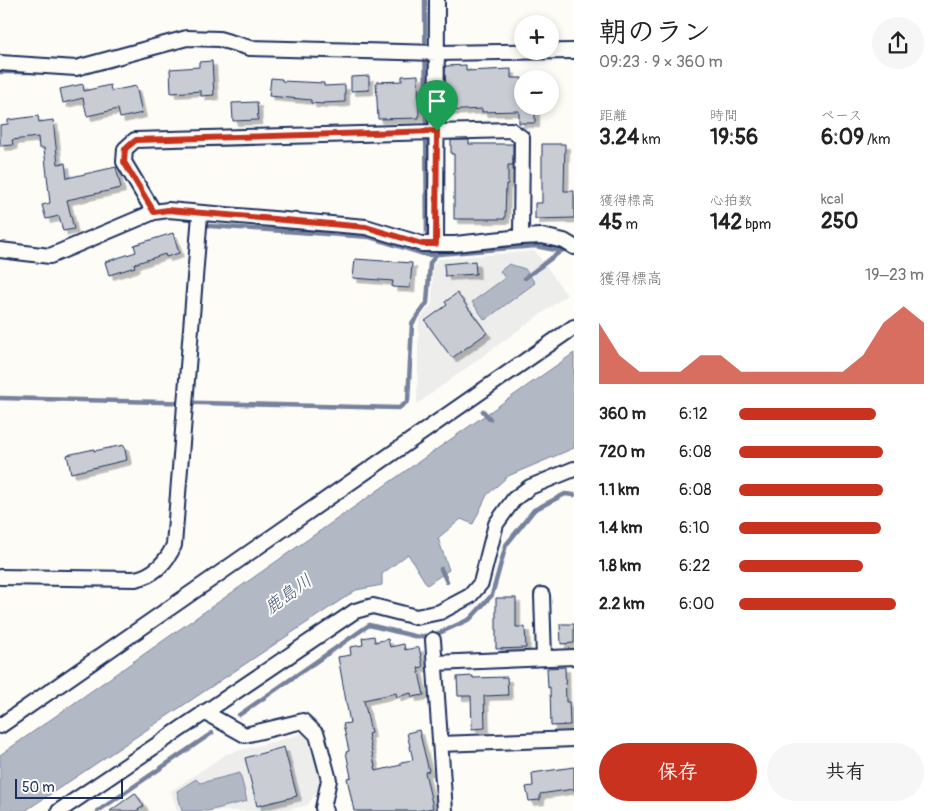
<!DOCTYPE html>
<html lang="ja">
<meta charset="utf-8">
<style>
body{margin:0;font-family:Pangolin,"Klee One",sans-serif;background:#f6f6f6;color:#222;height:100vh;display:flex;flex-direction:column;font-size:19px;white-space:nowrap}
*{box-sizing:border-box;margin:0}
p{font-size:16px;color:#767676}
.icon{flex:none;width:28px;height:28px;fill:none;stroke:currentColor;stroke-width:2;stroke-linecap:round;stroke-linejoin:round}
.map{position:relative;flex:1;overflow:hidden}
.panel{display:flex;flex-direction:column;background:#fff;width:375px}
.panel>*{flex:none}
.controls{position:absolute;left:514px;top:15px;display:grid;gap:10px}
.controls a{display:grid;place-items:center;width:45px;height:45px;border-radius:50%;background:#fff;box-shadow:0 2px 8px #0003;font-size:25px}
.scale{position:absolute;left:15px;bottom:12px;width:108px;box-sizing:border-box;padding-left:5px;border:2px solid #1b2f5e;border-top:0;font-size:14px;line-height:18px;white-space:nowrap;color:#1b2f5e;-webkit-text-stroke:4px #fdfcf7;paint-order:stroke}
.pin{position:absolute;display:grid;place-items:center;width:42px;height:42px;color:#fff;margin:-51px -21px;border-radius:50% 50% 50% 0;rotate:-45deg;box-shadow:0 0 5px #0007}
.pin .icon{rotate:45deg}
.round{display:grid;place-items:center;flex:none;width:52px;height:52px;border-radius:26px;background:#f6f6f6}
.summary{display:flex;align-items:center;justify-content:space-between;height:85px;padding:0 25px}
h1{font-size:28px;font-weight:800;line-height:38px}
.stats{display:grid;grid-template-columns:repeat(3,1fr);gap:8px;height:85px;padding:5px 25px}
.stats div{display:grid;align-content:center}
.stats b{font-size:21px;font-weight:800}
.stats small{font-size:14px;font-weight:400}
.stats p{font-size:14px}
.chart{height:140px;padding:10px 25px}
.chart p{display:flex;justify-content:space-between}
.chart svg{width:100%;height:90px;margin-top:5px;fill:#c8321e;opacity:.7}
.action{display:flex;gap:10px;margin-top:auto;padding:10px 25px}
.action a{flex:1;height:58px;border-radius:30px;background:#c8321e;color:#fff;font-size:20px;font-weight:800;line-height:58px;text-align:center}
.action a+a{background:#f6f6f6;color:#222}
ul{padding:0 25px;list-style:none;font-size:16px}
li{display:grid;grid-template-columns:80px 60px 1fr;align-items:center;height:38px}
li i{height:12px;border-radius:6px;background:#c8321e}
main{display:flex;flex:1;min-height:0}
.map>svg:first-child{display:block}
</style>
<main>
<div class="map">
<svg width="574" height="811" viewBox="0 0 574 811">
<defs>
<filter id="shadow"><feDropShadow dx="4.5" dy="4.5" stdDeviation="0" flood-color="#0004"/></filter>
</defs>
<rect width="100%" height="100%" fill="#fdfcf7"/>
<filter id="ink" filterUnits="userSpaceOnUse"><feTurbulence type="fractalNoise" baseFrequency=".02" numOctaves="2"/><feDisplacementMap in="SourceGraphic" scale="10" xChannelSelector="R" yChannelSelector="G"/><feConvolveMatrix kernelMatrix="1 2 1 2 8 2 1 2 1" color-interpolation-filters="sRGB"/></filter>
<g filter="url(#ink)">
<!-- built -->
<path fill="#edeeec" d="M 535,251 L 567,295 L 417,404 L 419,320 L 432,304 L 433,264 L 439,259 Z
M 305,733 L 313,740 L 324,781 L 308,805 L 281,811 L 177,811 L 171,791 L 226,754 Z"/>
<!-- water -->
<path fill="#b3b8c5" stroke="#76819c" d="M 509,264 L 525,269 L 535,283 L 485,320 L 472,302 L 505,278 L 500,271 Z
M 574,353 L 574,448 L 508,476 L 487,495 L 473,524 L 461,519 L 438,538 L 449,570 L 427,585 L 408,554 L 382,574 L 382,585 L 356,590 L 25,811 L 0,811 L 0,755 Z
M 240,773 L 247,801 L 208,811 L 182,811 L 177,791 L 196,779 L 200,783 Z"/>
<g fill="none" stroke-linecap="round" stroke-linejoin="round">
<!-- stream -->
<path stroke="#76819c" stroke-width="4.5" d="M 425,0 L 427,241
M 0,72 L 41,72
M 210,226 L 370,237 L 427,255 L 535,246 L 561,251
M 525,278 L 561,251 L 570,247
M 0,398 L 399,408 L 408,401 L 412,324 L 427,303 L 430,263 L 436,255
M 483,411 L 490,419
M 441,569 L 447,582
M 239,715 L 369,625 L 418,637 L 437,634 L 470,619 L 492,595 L 506,545 L 534,510 L 565,494 L 574,495
M 98,811 L 212,733"/>
</g>
<!-- building -->
<path fill="#c9ccd3" stroke="#1b2f5e" filter="url(#shadow)" d="M 212,61 L 214,95 L 201,96 L 201,91 L 171,93 L 170,69 L 199,67 L 199,62 Z
M 466,65 L 466,71 L 511,69 L 511,78 L 522,78 L 522,106 L 535,106 L 535,123 L 519,123 L 519,111 L 482,112 L 482,109 L 445,111 L 445,66 Z
M 418,75 L 419,118 L 378,119 L 376,82 L 402,81 L 402,76 Z
M 369,76 L 369,90 L 351,91 L 351,77 Z
M 271,78 L 282,79 L 282,81 L 324,83 L 324,86 L 345,85 L 345,102 L 323,103 L 323,104 L 311,103 L 311,100 L 269,96 Z
M 83,84 L 84,91 L 110,85 L 111,91 L 136,86 L 142,113 L 120,118 L 118,109 L 87,116 L 83,98 L 63,103 L 60,89 Z
M 257,102 L 258,120 L 233,121 L 232,103 Z
M 38,116 L 39,122 L 53,120 L 58,164 L 65,163 L 67,178 L 116,167 L 121,188 L 67,200 L 74,229 L 63,231 L 59,216 L 46,219 L 42,205 L 50,203 L 44,148 L 39,148 L 38,137 L 12,140 L 13,145 L 0,146 L 0,125 L 8,124 L 8,120 Z
M 451,140 L 469,140 L 469,144 L 513,144 L 513,165 L 508,165 L 508,184 L 506,184 L 505,219 L 454,219 L 454,154 L 451,154 Z
M 542,144 L 565,144 L 564,191 L 574,191 L 574,218 L 535,219 L 535,203 L 542,203 Z
M 173,233 L 179,253 L 166,257 L 165,254 L 134,264 L 135,267 L 109,275 L 105,262 L 136,252 L 134,245 Z
M 355,259 L 412,263 L 410,288 L 392,287 L 393,281 L 353,278 Z
M 475,261 L 476,274 L 445,276 L 444,264 Z
M 457,293 L 487,333 L 452,358 L 425,321 L 447,305 L 445,302 Z
M 124,445 L 127,460 L 71,473 L 67,455 L 94,449 L 94,451 Z
M 496,598 L 516,598 L 516,627 L 525,627 L 526,648 L 496,649 Z
M 560,624 L 574,624 L 574,643 L 561,644 Z
M 374,636 L 375,642 L 388,639 L 390,647 L 404,644 L 405,650 L 419,647 L 423,667 L 418,668 L 424,695 L 412,697 L 411,693 L 397,697 L 396,693 L 364,700 L 371,733 L 368,734 L 376,771 L 401,765 L 401,762 L 413,760 L 407,733 L 419,730 L 429,771 L 425,772 L 433,808 L 416,811 L 354,811 L 347,778 L 351,777 L 346,752 L 349,751 L 343,724 L 350,723 L 338,657 L 351,655 L 350,647 L 363,645 L 362,638 Z
M 565,667 L 566,702 L 569,702 L 570,725 L 551,726 L 550,687 L 548,688 L 547,668 Z
M 473,676 L 473,678 L 507,677 L 508,695 L 484,696 L 485,728 L 472,729 L 471,696 L 458,696 L 457,677 Z
M 284,747 L 297,796 L 257,806 L 245,758 Z
M 574,767 L 574,789 L 540,794 L 540,800 L 529,801 L 526,787 L 533,786 L 532,773 Z
M 135,793 L 144,806 L 136,811 L 110,811 Z"/>
<g fill="none" stroke-linecap="round" stroke-linejoin="round">
<!-- street casing -->
<g stroke="#1b2f5e" stroke-width="18">
<path id="street" d="M 0,63 L 76,68 L 187,38 L 219,39 L 250,48 L 438,53 L 574,51
M 154,212 L 124,162 L 125,149 L 135,140 L 511,130 L 522,138 L 521,237
M 436,244 L 437,0
M 0,250 L 50,256 L 154,212 L 168,210 L 366,227 L 422,244 L 455,244 L 521,237 L 542,236 L 564,241 L 574,247
M 0,577 L 135,579 C 153,576 167,562 174,545 L 200,214
M 542,595 L 544,658
M 433,640 L 445,811
M 435,663 L 574,657
M 204,712 L 245,735 L 303,721 L 317,735 L 329,780 L 323,808 L 325,811
M 0,726 L 574,327
M 440,744 L 574,739
M 59,811 L 355,611 L 373,606 L 416,617 L 440,612 L 470,596 L 481,583 L 496,524 L 514,499 L 530,487 L 574,469"/>
</g>
<!-- street -->
<use href="#street" stroke="#fdfcf7" stroke-width="14"/>
</g>
</g>
<g fill="none" stroke-linecap="round" stroke-linejoin="round" filter="url(#ink)">
<!-- route casing -->
<g stroke="#fff" stroke-width="10">
<path id="route" d="M 437,131 L 436,244 L 422,244 L 366,227 L 168,210 L 154,212 L 124,162 L 125,149 L 136,140 Z"/>
</g>
<!-- route -->
<use href="#route" stroke="#c8321e" stroke-width="6"/>
</g>
<g text-anchor="middle" stroke-width="4" stroke-linejoin="round" paint-order="stroke">
<!-- water labels -->
<g font-size="18" font-style="italic" fill="#49587d" stroke="#fdfcf7">
<text transform="translate(288 594) rotate(-36)" y="6">鹿島川</text>
</g>
</g>
</svg>
<div class="controls">
<a>+</a>
<a>−</a>
</div>
<div class="scale">50 m</div>
<div class="pin" style="left:437px;top:131px;background:#1e9e55"><svg class="icon" aria-label="arrive" viewBox="0 0 24 24"><path d="M6 21V4h12l-3 4 3 4H6"/></svg></div>
</div>
<section class="panel">
<div class="summary"><div><h1>朝のラン</h1><p>09:23 · 9 × 360 m</p></div><a class="round"><svg class="icon" aria-label="share" viewBox="0 0 24 24"><path d="M12 15V3M7 8l5-5 5 5M5 13v7h14v-7"/></svg></a></div>
<div class="stats">
<div><p>距離</p><b>3.24<small> km</small></b></div>
<div><p>時間</p><b>19:56</b></div>
<div><p>ペース</p><b>6:09<small> /km</small></b></div>
</div>
<div class="stats">
<div><p>獲得標高</p><b>45<small> m</small></b></div>
<div><p>心拍数</p><b>142<small> bpm</small></b></div>
<div><p>kcal</p><b>250</b></div>
</div>
<div class="chart"><p><span>獲得標高</span>19–23 m</p>
<svg viewBox="0 0 160 44" preserveAspectRatio="none"><path d="M0 44V14L10 30L20 38L30 38L40 38L50 30L60 30L70 38L80 38L90 38L100 38L110 38L120 38L130 30L140 14L150 6L160 14V44z"/></svg>
</div>
<ul>
<li><b>360 m</b>6:12<i style="width:74%"></i></li>
<li><b>720 m</b>6:08<i style="width:78%"></i></li>
<li><b>1.1 km</b>6:08<i style="width:78%"></i></li>
<li><b>1.4 km</b>6:10<i style="width:77%"></i></li>
<li><b>1.8 km</b>6:22<i style="width:67%"></i></li>
<li><b>2.2 km</b>6:00<i style="width:85%"></i></li>
</ul>
<div class="action"><a>保存</a><a>共有</a></div>
</section>
</main>
